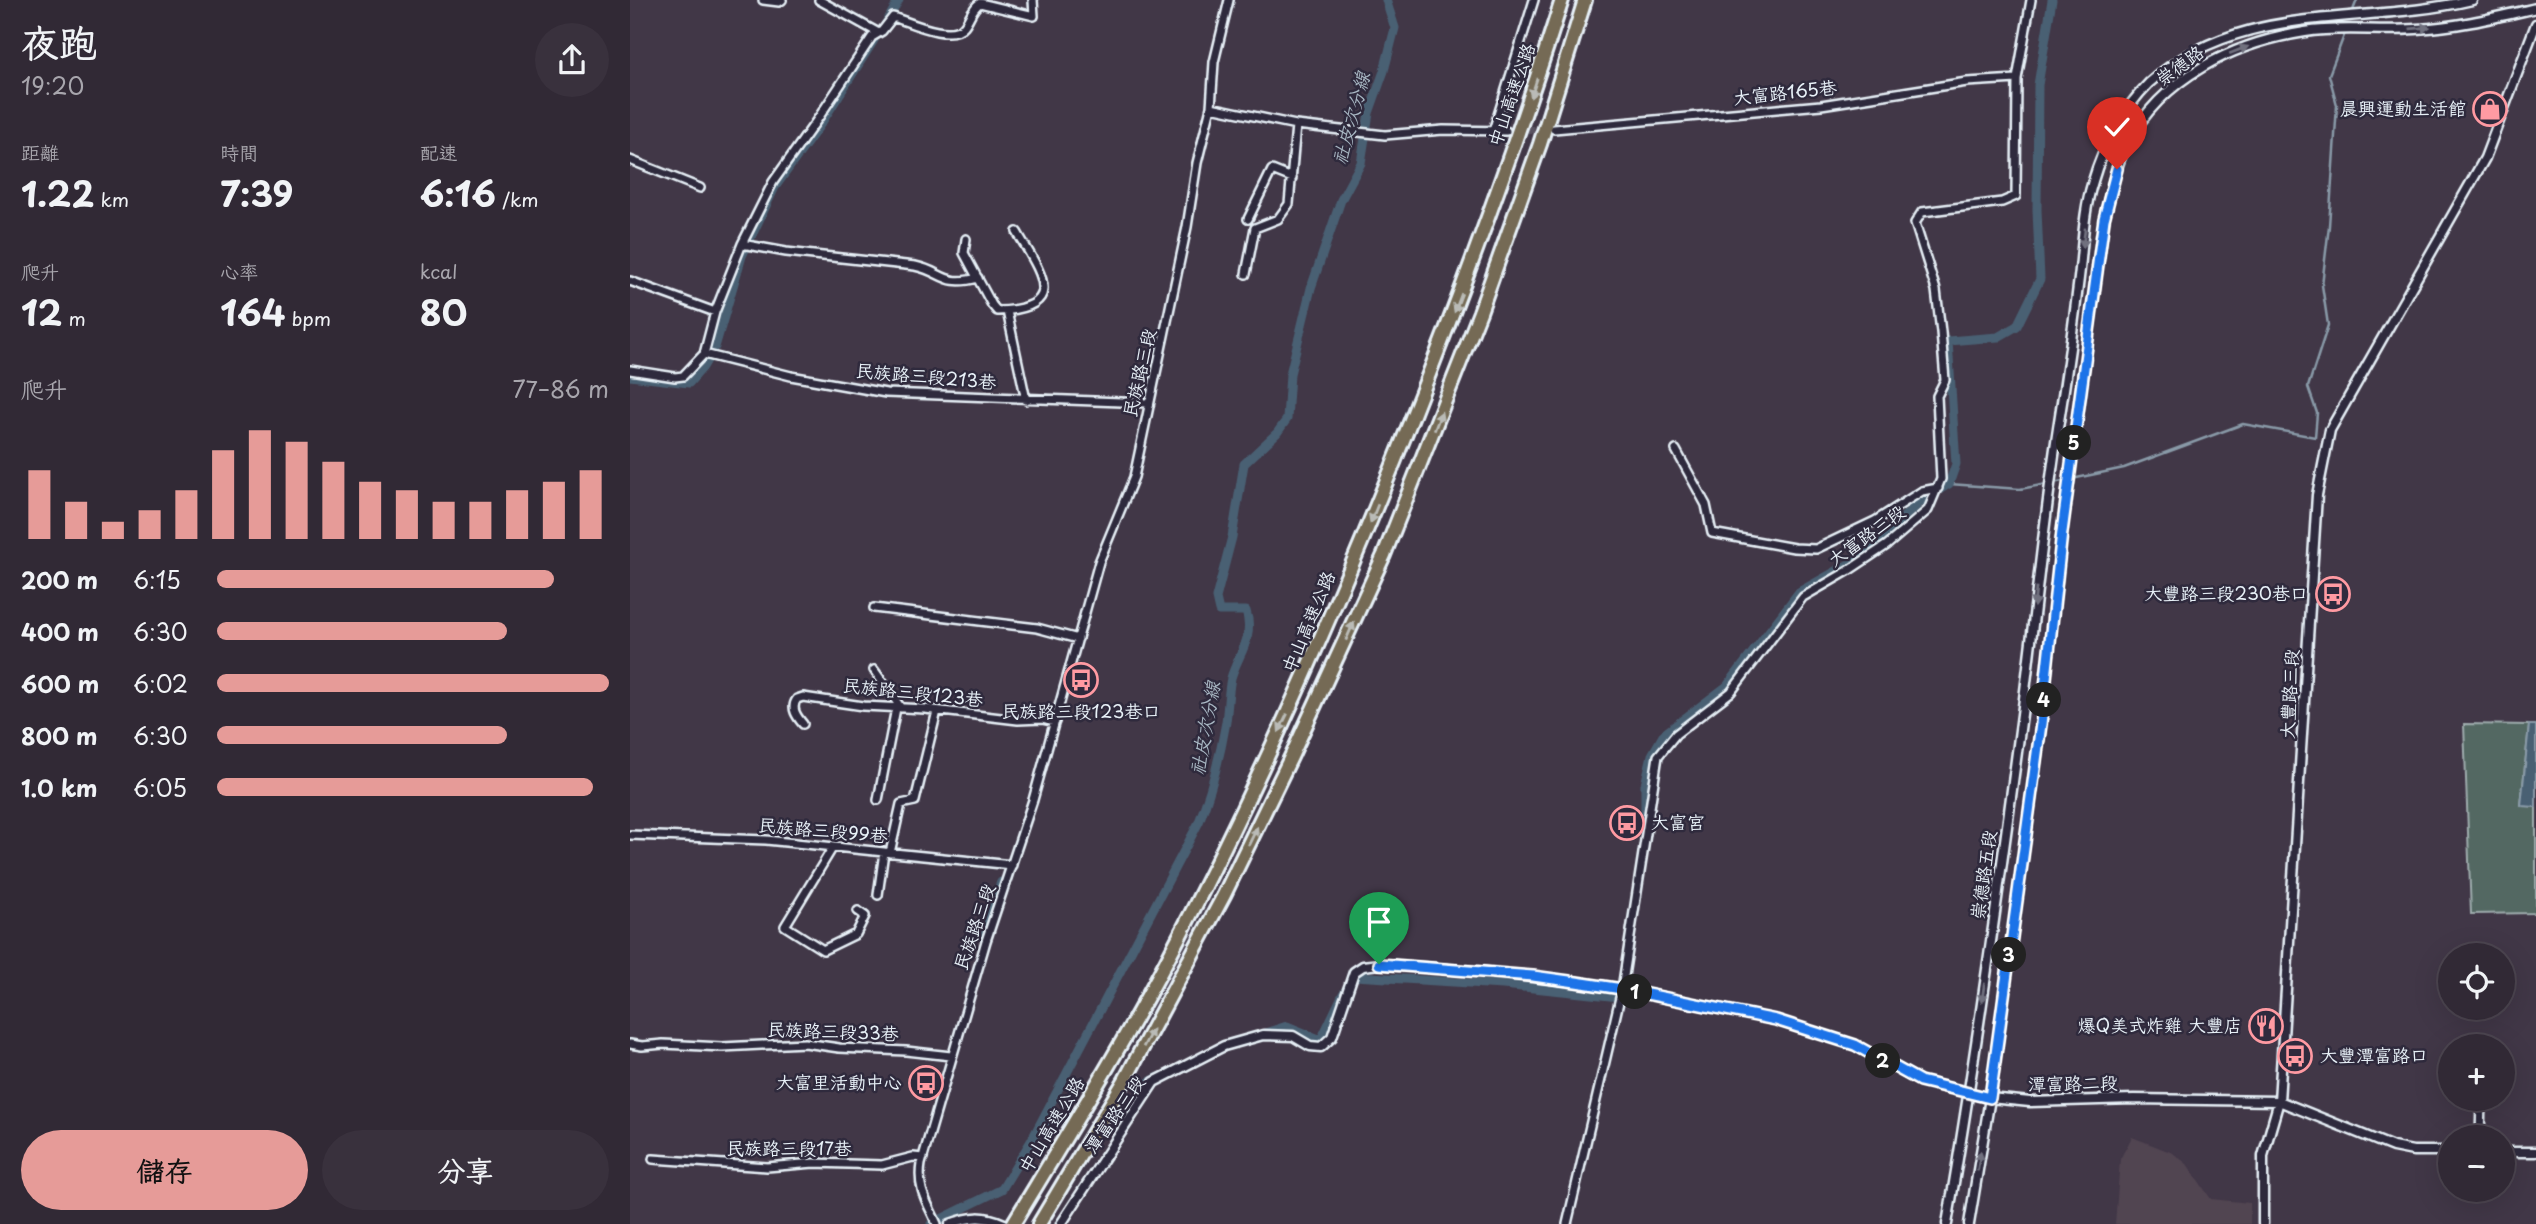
<!DOCTYPE html>
<html lang="zh-TW">
<meta charset="utf-8">
<style>
body{margin:0;font-family:"Playpen Sans","LXGW WenKai TC",sans-serif;background:#39313d;color:#f1f3f6;height:100vh;display:flex;flex-direction:column;font-size:26px;white-space:nowrap}
*{box-sizing:border-box;margin:0}
p{font-size:23px;color:#a8a6ad}
.icon{flex:none;width:38px;height:38px;fill:none;stroke:currentColor;stroke-width:2;stroke-linecap:round;stroke-linejoin:round}
.map{position:relative;flex:1;overflow:hidden}
.side{display:flex;flex-direction:column;background:#312935;width:630px}
.side>*{flex:none}
.tools{position:absolute;left:1808px;top:943px;display:grid;gap:14px}
.tools a{display:grid;place-items:center;width:77px;height:77px;border-radius:50%;background:#312935;box-shadow:0 7px 28px #0002,0 0 0 2px #4c4550;font-size:35px}
.pin{position:absolute;display:grid;place-items:center;width:60px;height:60px;color:#fff;margin:-72px -30px;border-radius:50% 50% 50% 0;rotate:-45deg;box-shadow:0 0 7px #0007}
.pin .icon{rotate:45deg}
.km{position:absolute;width:35px;height:35px;margin:-18px;border-radius:50%;background:#222;color:#fff;font-size:19px;line-height:35px;text-align:center}
.round{display:grid;place-items:center;flex:none;width:74px;height:74px;border-radius:37px;background:#39313d}
.head{display:flex;align-items:center;justify-content:space-between;height:119px;padding:0 21px}
h1{font-size:38px;font-weight:700;line-height:52px}
.figures{display:grid;grid-template-columns:repeat(3,1fr);gap:10px;height:119px;padding:7px 21px}
.figures div{display:grid;align-content:center}
.figures b{font-size:35px;font-weight:700}
.figures small{font-size:19px;font-weight:400}
.figures p{font-size:19px}
.chart{height:196px;padding:14px 21px}
.chart p{display:flex;justify-content:space-between}
.chart svg{width:100%;height:126px;margin-top:7px;stroke:#e69b98;stroke-width:6}
.cta{display:flex;gap:14px;margin-top:auto;padding:14px 21px}
.cta a{flex:1;height:80px;border-radius:42px;background:#e69b98;color:#111;font-size:28px;font-weight:700;line-height:80px;text-align:center}
.cta a+a{background:#39313d;color:#f1f3f6}
ul{padding:0 21px;list-style:none;font-size:23px}
li{display:grid;grid-template-columns:112px 84px 1fr;align-items:center;height:52px}
li i{height:18px;border-radius:9px;background:#e69b98}
main{display:flex;flex:1;min-height:0}
.map>svg:first-child{display:block}
</style>
<main>
<section class="side">
<div class="head"><div><h1>夜跑</h1><p>19:20</p></div><a class="round"><svg class="icon" aria-label="share" viewBox="0 0 24 24"><path d="M12 15V3M7 8l5-5 5 5M5 13v7h14v-7"/></svg></a></div>
<div class="figures">
<div><p>距離</p><b>1.22<small> km</small></b></div>
<div><p>時間</p><b>7:39</b></div>
<div><p>配速</p><b>6:16<small> /km</small></b></div>
</div>
<div class="figures">
<div><p>爬升</p><b>12<small> m</small></b></div>
<div><p>心率</p><b>164<small> bpm</small></b></div>
<div><p>kcal</p><b>80</b></div>
</div>
<div class="chart"><p><span>爬升</span>77–86 m</p>
<svg viewBox="0 0 160 44" preserveAspectRatio="none"><path d="M5 44V20M15 44V31M25 44V38M35 44V34M45 44V27M55 44V13M65 44V6M75 44V10M85 44V17M95 44V24M105 44V27M115 44V31M125 44V31M135 44V27M145 44V24M155 44V20"/></svg>
</div>
<ul>
<li><b>200 m</b>6:15<i style="width:86%"></i></li>
<li><b>400 m</b>6:30<i style="width:74%"></i></li>
<li><b>600 m</b>6:02<i style="width:100%"></i></li>
<li><b>800 m</b>6:30<i style="width:74%"></i></li>
<li><b>1.0 km</b>6:05<i style="width:96%"></i></li>
</ul>
<div class="cta"><a>儲存</a><a>分享</a></div>
</section>
<div class="map">
<svg width="1906" height="1224" viewBox="0 0 1906 1224">
<rect width="100%" height="100%" fill="#413747"/>
<filter id="ink" filterUnits="userSpaceOnUse"><feTurbulence type="fractalNoise" baseFrequency=".0143" numOctaves="2"/><feDisplacementMap in="SourceGraphic" scale="14" xChannelSelector="R" yChannelSelector="G"/><feConvolveMatrix kernelMatrix="1 2 1 2 8 2 1 2 1" color-interpolation-filters="sRGB"/></filter>
<g filter="url(#ink)">
<!-- built -->
<path fill="#514451" d="M 1502,1137 L 1543,1153 L 1557,1164 L 1581,1199 L 1620,1203 L 1620,1224 L 1485,1224 L 1490,1159 Z"/>
<!-- green -->
<path fill="#536862" stroke="#9eacad" stroke-width="2" d="M 1834,724 L 1899,725 L 1891,805 L 1906,807 L 1906,913 L 1841,914 Z"/>
<!-- water -->
<path fill="#496073" stroke="#899aa8" stroke-width="2" d="M 1899,725 L 1906,725 L 1906,807 L 1891,806 Z"/>
<g fill="none" stroke-linecap="round" stroke-linejoin="round">
<!-- stream -->
<path stroke="#899aa8" stroke-width="2.5" d="M 1722,13 L 1727,0
M 1423,483 L 1494,468 L 1613,424 L 1685,437 L 1687,413 L 1678,387 L 1698,325 L 1692,285 L 1699,226 L 1707,105 L 1699,75 L 1715,33
M 1319,484 L 1390,489 L 1417,484"/>
<!-- canal -->
<path stroke="#496073" stroke-width="9" d="M 256,23 L 269,0
M 0,376 L 59,383 L 73,367 L 85,347 L 112,256 L 145,187 L 192,122 L 244,40
M 1015,828 L 1015,785 L 1022,755 L 1034,734 L 1097,686 L 1169,592 L 1221,563 L 1293,500 L 1319,484 L 1326,464 L 1318,341 L 1368,337 L 1387,326 L 1410,279 L 1407,210 L 1408,85 L 1422,0
M 351,935 L 371,882
M 629,1035 L 657,1026 L 691,1040 L 713,994 L 724,976 L 873,985 L 990,997 L 991,990
M 515,1084 L 529,1077
M 410,1124 L 436,1114
M 301,1224 L 372,1189 L 401,1141 L 569,822 C 582,789 590,757 596,722 C 598,707 598,693 601,678 C 608,654 625,638 616,611 L 589,611 L 586,598 L 602,537 L 614,464 L 647,433 L 657,419 L 660,374 L 681,288 L 711,200 L 731,163 L 739,113 L 754,71 L 765,28 L 756,0"/>
<!-- minor-tunnel -->
<path stroke="#5a5362" stroke-width="7" stroke-dasharray="7 3.5" stroke-linecap="butt" d="M 887,130 L 917,129"/>
<!-- minor casing -->
<g stroke="#e8f1f8" stroke-width="12">
<path id="minor" d="M 133,0 L 149,2 L 152,0
M 189,0 L 247,32
M 581,107 L 666,125 L 755,135 L 813,130 L 876,131
M 924,129 L 1191,105 L 1337,82 L 1387,79
M 863,131 L 904,0
M 0,160 L 70,188
M 618,219 L 642,170 L 662,178
M 336,239 L 334,253 L 362,305 L 367,311 C 439,309 411,273 387,232
M 112,244 L 156,252 L 285,266 C 314,272 313,287 348,278
M 616,274 L 625,228 L 648,219 L 659,204 L 666,125
M 0,281 L 85,312
M 377,311 L 396,400
M 74,354 L 161,376 L 256,393 L 518,403
M 0,370 L 45,377 L 53,376 L 74,354 L 85,312 L 112,244 L 143,182 L 187,120 L 242,37 L 252,31 L 263,17 C 279,22 321,42 334,26 C 340,19 341,9 350,3 L 404,16 L 403,0
M 1046,450 L 1076,505 L 1082,533 L 1164,548 L 1186,549 L 1245,521 L 1292,491 L 1308,488
M 244,608 L 407,628 L 448,639
M 244,670 L 271,708
M 173,724 C 167,717 160,708 167,699 L 173,697 L 233,706 L 295,709 L 388,720 L 412,719 L 425,722
M 248,800 L 266,708
M 0,835 L 136,840 L 382,865
M 203,847 L 155,926 L 193,950 L 226,934 L 235,916 L 228,911
M 260,853 L 271,804 L 285,801 L 307,711
M 248,895 L 254,852
M 0,1044 L 12,1046 L 33,1044 L 92,1047 L 175,1043 L 209,1048 L 276,1051 L 321,1056
M 1850,1138 L 1851,1099
M 23,1159 L 137,1167 L 184,1163 L 252,1165 L 283,1157 L 293,1158
M 307,1224 C 297,1202 287,1189 291,1164 L 356,941 L 403,800 L 469,562 L 504,477 L 557,227 L 567,163 L 581,107 L 584,62 L 599,0
M 937,1224 L 992,989 L 1028,756 L 1046,734 L 1101,692 L 1173,597 L 1218,571 L 1257,545 L 1298,510 L 1311,479 L 1307,396 L 1315,380 L 1311,332 L 1306,290 L 1285,223 L 1292,212 L 1372,202 L 1386,196 L 1387,79 L 1401,0"/>
</g>
<!-- tertiary casing -->
<g stroke="#e8f1f8" stroke-width="13">
<path id="tertiary" d="M 1872,1152 L 1906,1152
M 320,1224 C 341,1216 354,1215 374,1224
M 431,1224 L 524,1082 L 594,1046 L 633,1035 L 663,1036 L 680,1046 L 691,1047 L 702,1037 L 724,972 L 733,966 L 749,964 L 856,972 L 946,982 L 992,989 L 1146,1020 L 1225,1045 L 1290,1081 L 1360,1098 L 1400,1102 L 1504,1099 L 1649,1101 L 1763,1147 L 1783,1151 L 1820,1151
M 1317,1224 C 1346,1057 1369,889 1391,722 C 1404,624 1413,526 1428,428 C 1436,378 1443,329 1449,278 C 1453,246 1453,212 1463,181 C 1473,146 1493,109 1519,83 C 1612,0 1729,27 1842,0
M 1339,1224 L 1360,1098 L 1411,725 L 1432,532 L 1474,220 C 1480,194 1485,167 1497,144 C 1532,77 1604,43 1675,32 C 1711,26 1750,32 1786,29 C 1827,27 1867,17 1906,8
M 1633,1224 L 1633,1156 L 1649,1101 L 1687,495 L 1700,430 L 1855,158 L 1906,24"/>
</g>
<!-- motorway casing -->
<g stroke="#e8f1f8" stroke-width="18">
<path id="motorway" d="M 383,1224 C 435,1138 489,1051 536,962 C 629,786 708,604 781,420 C 836,281 887,142 932,0
M 409,1224 L 495,1080 L 594,895 L 661,757 L 754,555 L 850,312 L 910,144 L 955,0"/>
</g>
<!-- minor -->
<use href="#minor" stroke="#2f2a3d" stroke-width="7"/>
<!-- tertiary -->
<use href="#tertiary" stroke="#2f2a3d" stroke-width="8"/>
<!-- motorway -->
<use href="#motorway" stroke="#746b55" stroke-width="12"/>
</g>
<!-- one-way arrows -->
<defs><path id="oneway-solid" d="M-6-.8H1V-3.2L6.5 0L1 3.2V.8H-6Z" transform="scale(1.75)"/></defs>
<g fill="#70707e">
<use href="#oneway-solid" transform="translate(1790 28) rotate(-5)"/>
<use href="#oneway-solid" transform="translate(1609 50) rotate(-21)"/>
<use href="#oneway-solid" transform="translate(1454 238) rotate(97)"/>
<use href="#oneway-solid" transform="translate(1405 597) rotate(96)"/>
<use href="#oneway-solid" transform="translate(1353 993) rotate(98)"/>
<use href="#oneway-solid" transform="translate(1349 1161) rotate(-81)"/>
</g>
<g fill="#babbb7">
<use href="#oneway-solid" transform="translate(904 88) rotate(108)"/>
<use href="#oneway-solid" transform="translate(828 303) rotate(111)"/>
<use href="#oneway-solid" transform="translate(808 421) rotate(-69)"/>
<use href="#oneway-solid" transform="translate(744 514) rotate(112)"/>
<use href="#oneway-solid" transform="translate(720 631) rotate(-66)"/>
<use href="#oneway-solid" transform="translate(653 723) rotate(116)"/>
<use href="#oneway-solid" transform="translate(623 836) rotate(-64)"/>
<use href="#oneway-solid" transform="translate(518 1038) rotate(-62)"/>
</g>
</g>
<g fill="none" stroke-linecap="round" stroke-linejoin="round" filter="url(#ink)">
<!-- route casing -->
<g stroke="#fff" stroke-width="14">
<path id="route" d="M 749,964 L 903,976 L 946,982 L 992,989 L 1146,1020 L 1225,1045 L 1290,1081 L 1360,1098 L 1411,724 L 1432,532 L 1474,219 L 1487,169"/>
</g>
<!-- route -->
<use href="#route" stroke="#1a73e8" stroke-width="9"/>
</g>
<!-- icons -->
<defs>
<g id="shop-ring" transform="scale(1.75)"><circle r="9.5" fill="#2f2a3d" stroke="#ff9aa2" stroke-width="1.5"/><path d="M-5-2.5h2.3a2.7 3.5 0 0 1 5.4 0H5L5.5 6h-11ZM-1.5-2.5h3a1.5 2.3 0 0 0-3 0Z" fill="#ff9aa2"/></g>
<g id="bus-ring" transform="scale(1.75)"><circle r="9.5" fill="#2f2a3d" stroke="#ff9aa2" stroke-width="1.5"/><path d="M-5-6H5V4H4V6H2V4H-2V6H-4V4H-5ZM-3.5-4V0h7V-4ZM-3.5 1.2v1.5H-2V1.2ZM2 1.2v1.5H3.5V1.2Z" fill="#ff9aa2"/></g>
<g id="restaurant-ring" transform="scale(1.75)"><circle r="9.5" fill="#2f2a3d" stroke="#ff9aa2" stroke-width="1.5"/><path d="M-5-6h1v4h1v-4h1v4h1v-4h1v5L-1.5 .5V6h-2V.5L-5-1ZM5-6V6H3V1.5H1.5Q1.5-4 5-6Z" fill="#ff9aa2"/></g>
</defs>
<g fill-rule="evenodd">
<use href="#shop-ring" x="1860" y="109"/>
<use href="#bus-ring" x="1703" y="594"/>
<use href="#bus-ring" x="451" y="680"/>
<use href="#bus-ring" x="997" y="823"/>
<use href="#restaurant-ring" x="1636" y="1026"/>
<use href="#bus-ring" x="1665" y="1056"/>
<use href="#bus-ring" x="296" y="1083"/>
</g>
<g text-anchor="middle" stroke-width="5" stroke-linejoin="round" paint-order="stroke">
<!-- street labels -->
<g font-size="18" fill="#e8f1f8" stroke="#2f2a3d">
<text transform="translate(1550 66) rotate(-36)" y="6">崇德路</text>
<text transform="translate(1155 93) rotate(-6)" y="6">大富路165巷</text>
<text transform="translate(882 95) rotate(-71)" y="6">中山高速公路</text>
<text transform="translate(510 373) rotate(-77)" y="6">民族路三段</text>
<text transform="translate(296 377) rotate(5)" y="6">民族路三段213巷</text>
<text transform="translate(1237 536) rotate(-36)" y="6">大富路三段</text>
<text transform="translate(679 622) rotate(-67)" y="6">中山高速公路</text>
<text transform="translate(283 693) rotate(6)" y="6">民族路三段123巷</text>
<text transform="translate(1660 694) rotate(-87)" y="6">大豐路三段</text>
<text transform="translate(193 831) rotate(5)" y="6">民族路三段99巷</text>
<text transform="translate(1354 875) rotate(-82)" y="6">崇德路五段</text>
<text transform="translate(345 927) rotate(-71)" y="6">民族路三段</text>
<text transform="translate(203 1032) rotate(2)" y="6">民族路三段33巷</text>
<text transform="translate(1443 1084) rotate(-1)" y="6">潭富路二段</text>
<text transform="translate(485 1115) rotate(-55)" y="6">潭富路三段</text>
<text transform="translate(422 1125) rotate(-59)" y="6">中山高速公路</text>
<text x="159" y="1155">民族路三段17巷</text>
</g>
<!-- poi labels -->
<g font-size="18" fill="#e8f1f8" stroke="#2f2a3d" text-anchor="end">
<text x="1836" y="115">晨興運動生活館</text>
<text x="1678" y="600">大豐路三段230巷口</text>
<text x="451" y="718" text-anchor="middle">民族路三段123巷口</text>
<text x="1021" y="829" text-anchor="start">大富宮</text>
<text x="1612" y="1032">爆Q美式炸雞 大豐店</text>
<text x="1690" y="1062" text-anchor="start">大豐潭富路口</text>
<text x="272" y="1089">大富里活動中心</text>
</g>
<!-- water labels -->
<g font-size="19" font-style="italic" fill="#a8b7c3" stroke="#2f2a3d">
<text transform="translate(721 118) rotate(-75)" y="7">社皮次分線</text>
<text transform="translate(575 728) rotate(-80)" y="7">社皮次分線</text>
</g>
</g>
</svg>
<div class="tools">
<a><svg class="icon" aria-label="locate" viewBox="0 0 24 24"><circle cx="12" cy="12" r="6"/><path d="M12 2v4M12 18v4M2 12h4M18 12h4"/></svg></a>
<a>+</a>
<a>−</a>
</div>
<div class="pin" style="left:749px;top:964px;background:#1e9e55"><svg class="icon" aria-label="arrive" viewBox="0 0 24 24"><path d="M6 21V4h12l-3 4 3 4H6"/></svg></div>
<div class="pin" style="left:1487px;top:169px;background:#d93025"><svg class="icon" aria-label="check" viewBox="0 0 24 24"><path d="M5 12l5 5 9-10"/></svg></div>
<b class="km" style="left:1005px;top:992px">1</b>
<b class="km" style="left:1253px;top:1061px">2</b>
<b class="km" style="left:1379px;top:955px">3</b>
<b class="km" style="left:1414px;top:700px">4</b>
<b class="km" style="left:1444px;top:443px">5</b>
</div>
</main>
